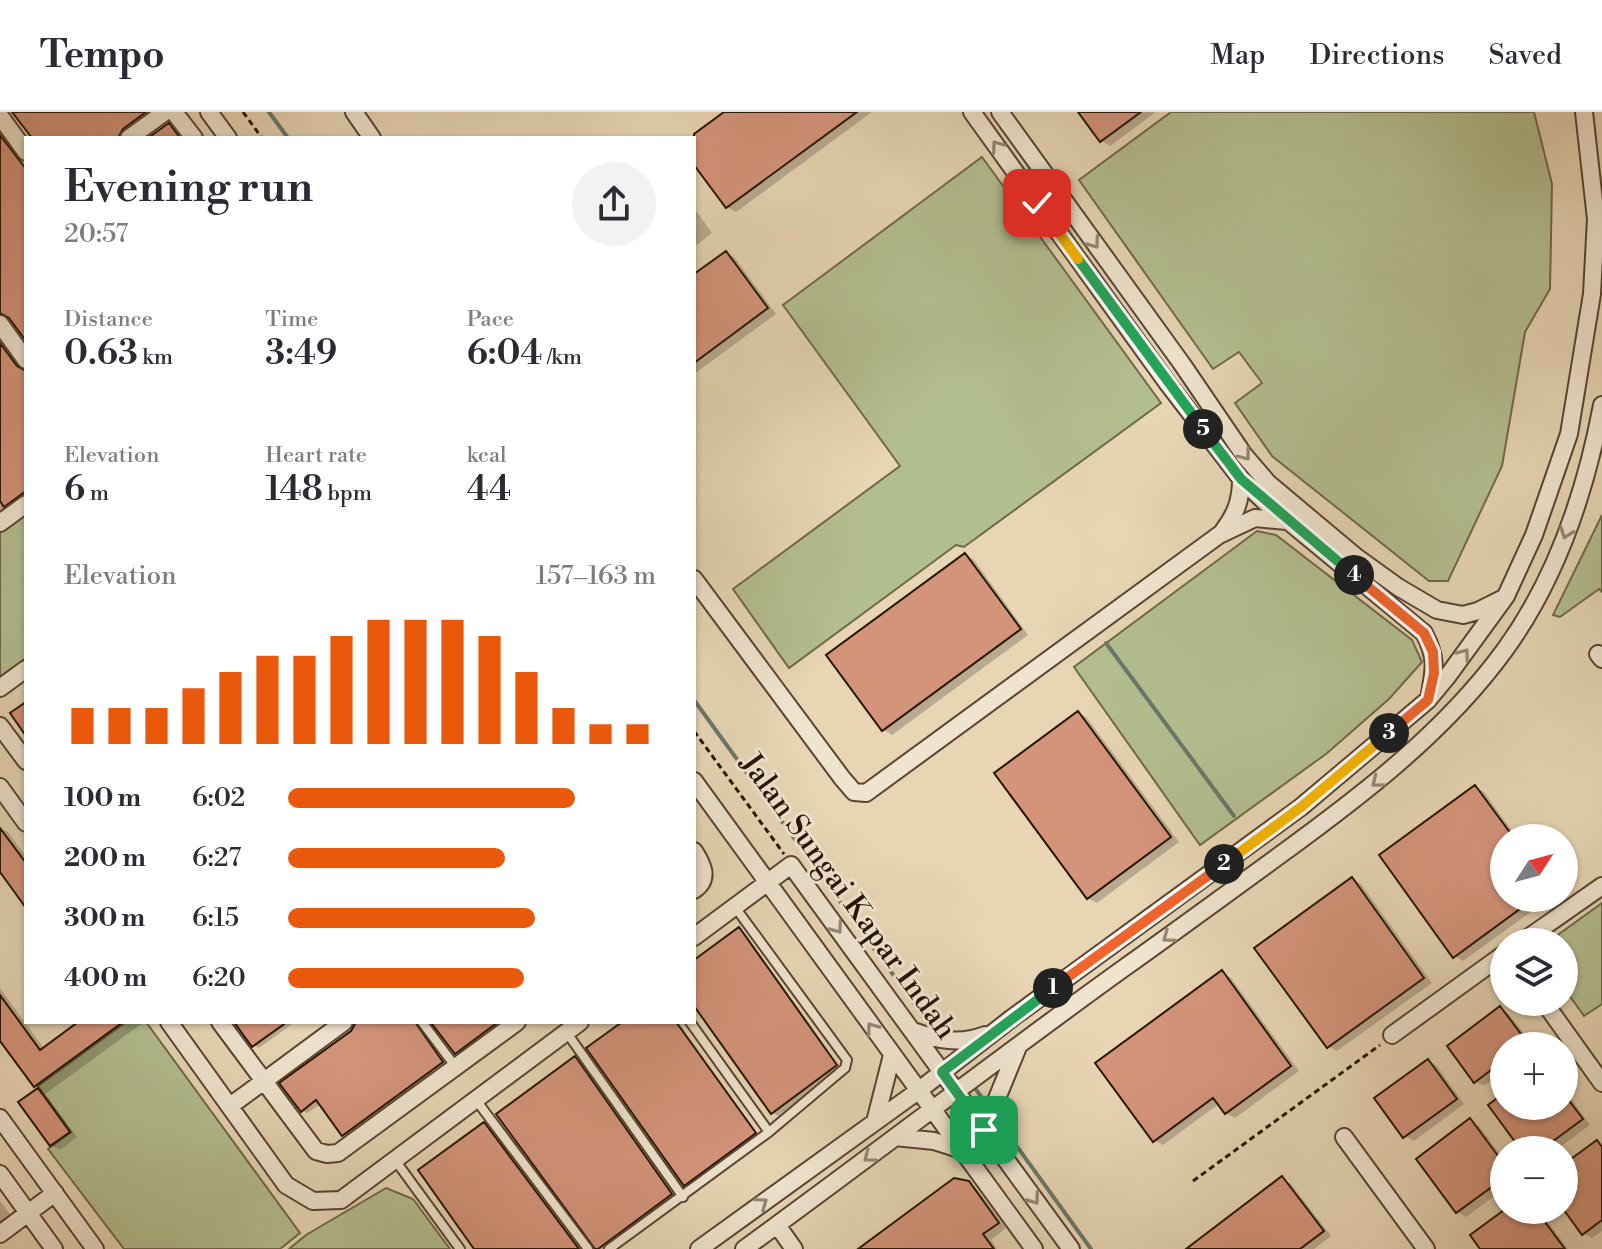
<!DOCTYPE html>
<meta charset="utf-8">
<style>
body{margin:0;font-family:"Libre Bodoni",serif;background:#f2f2f3;color:#2b2b33;height:100vh;display:flex;flex-direction:column;font-size:30px;white-space:nowrap}
*{box-sizing:border-box;margin:0}
p{font-size:26px;color:#7c7c81}
.icon{flex:none;width:44px;height:44px;fill:none;stroke:currentColor;stroke-width:2;stroke-linecap:round;stroke-linejoin:round}
.map{position:relative;flex:1;overflow:hidden}
.side{position:absolute;left:24px;top:24px;width:672px;height:888px;display:flex;flex-direction:column;background:#fff;border-radius:0px;box-shadow:0 2px 6px #0004}
.side>*{flex:none}
.needle{width:52px;rotate:54deg}
.controls{position:absolute;left:1490px;top:712px;display:grid;gap:16px}
.controls a{display:grid;place-items:center;width:88px;height:88px;border-radius:50%;background:#fff;box-shadow:0 2px 6px #0004;font-size:40px}
.pin{position:absolute;display:grid;place-items:center;width:68px;height:68px;color:#fff;margin:-34px;border-radius:16px;box-shadow:0 4px 12px #0006}
.km{position:absolute;width:40px;height:40px;margin:-20px;border-radius:50%;background:#222;color:#fff;font-size:22px;line-height:40px;text-align:center}
.round{display:grid;place-items:center;flex:none;width:84px;height:84px;border-radius:42px;background:#f2f2f3}
.summary{display:flex;align-items:center;justify-content:space-between;height:136px;padding:0 40px}
h1{font-size:44px;font-weight:600;line-height:60px}
.metrics{display:grid;grid-template-columns:repeat(3,1fr);gap:12px;height:136px;padding:8px 40px}
.metrics div{display:grid;align-content:center}
.metrics b{font-size:34px;font-weight:600}
.metrics small{font-size:22px;font-weight:400}
.metrics p{font-size:22px}
.chart{height:224px;padding:16px 40px}
.chart p{display:flex;justify-content:space-between}
.chart svg{width:100%;height:144px;margin-top:8px;stroke:#ea580c;stroke-width:6}
ul{padding:0 40px;list-style:none;font-size:26px}
li{display:grid;grid-template-columns:128px 96px 1fr;align-items:center;height:60px}
li i{height:20px;border-radius:10px;background:#ea580c}
header{display:flex;align-items:center;gap:48px;box-sizing:border-box;height:112px;padding:0 40px;background:#fff;border-bottom:2px solid #e1e1e2}
header strong{font-size:38px}
nav{display:flex;gap:44px;margin-inline-start:auto;font-size:28px}
.map>svg:first-child{display:block}
</style>
<header>
<strong>Tempo</strong>
<nav><a>Map</a><a>Directions</a><a>Saved</a></nav>
</header>
<div class="map">
<svg width="1602" height="1137" viewBox="0 0 1602 1137">
<rect width="100%" height="100%" fill="#e7d5b4"/>
<filter id="stains"><feTurbulence type="fractalNoise" baseFrequency=".0025" numOctaves="4"/><feColorMatrix values="0 0 0 0 .2 0 0 0 0 .09 0 0 0 0 .02 0 0 0 .5 -.17"/></filter>
<radialGradient id="worn" r=".72"><stop offset=".6" stop-color="#630" stop-opacity="0"/><stop offset="1" stop-color="#630" stop-opacity=".3"/></radialGradient>
<!-- green -->
<path fill="#b3be8f" stroke="#6e694a" stroke-width="2" d="M 1171,0 L 1534,0 L 1552,72 L 1550,177 L 1525,220 L 1502,354 L 1448,469 L 1429,469 L 1272,344 L 1235,291 L 1262,271 L 1239,240 L 1213,257 L 1079,68 Z
M 982,45 L 1161,291 L 964,435 L 956,433 L 789,556 L 733,477 L 900,354 L 783,193 Z
M 26,401 L 26,546 L 0,565 L 0,420 Z
M 1602,403 L 1602,480 L 1599,477 L 1560,505 L 1553,503 Z
M 1257,419 L 1276,423 L 1412,528 L 1422,550 L 1389,587 L 1326,642 L 1200,733 L 1074,555 Z
M 1602,791 L 1602,892 L 1584,904 L 1564,876 L 1564,830 L 1548,830 Z
M 126,910 L 146,910 L 300,1121 L 280,1137 L 124,1137 L 48,1037 L 71,1020 L 38,974 Z
M 386,1076 L 413,1087 L 450,1137 L 289,1137 L 306,1123 Z"/>
<!-- shadow -->
<path fill="#0003" d="M 15,0 L 155,0 L 125,26 L 34,26 Z
M 727,0 L 872,0 L 736,100 L 727,95 L 694,49 L 692,26 Z
M 1081,0 L 1156,0 L 1110,34 L 1102,29 Z
M 0,18 L 26,54 L 26,226 L 7,203 L 0,205 Z
M 694,96 L 712,121 L 694,135 Z
M 726,141 L 735,146 L 776,202 L 694,262 L 694,165 Z
M 0,226 L 26,261 L 26,384 L 0,403 Z
M 965,443 L 974,448 L 1028,523 L 892,623 L 884,618 Z
M 1079,601 L 1087,606 L 1179,730 L 1097,791 L 1088,786 Z
M 1475,675 L 1484,680 L 1517,726 L 1504,726 L 1504,786 L 1550,786 L 1463,849 L 1455,844 Z
M 0,716 L 8,720 L 26,745 L 26,793 L 0,757 Z
M 1352,767 L 1361,772 L 1432,871 L 1337,939 L 1328,934 Z
M 739,818 L 745,821 L 841,957 L 778,1004 L 773,1001 L 694,891 L 694,851 Z
M 1222,861 L 1231,866 L 1299,959 L 1235,1006 L 1226,1001 L 1220,991 L 1163,1033 L 1154,1028 Z
M 0,876 L 44,937 L 82,910 L 144,910 L 45,982 L 77,1025 L 60,1038 L 51,1033 L 21,991 L 40,976 L 35,974 L 0,925 Z
M 1501,897 L 1509,902 L 1534,934 L 1504,934 L 1504,959 L 1484,974 L 1475,969 Z
M 237,910 L 295,910 L 259,936 L 254,933 Z
M 359,910 L 421,910 L 421,918 L 447,954 L 349,1026 L 344,1023 L 321,992 L 307,1001 L 302,998 Z
M 433,910 L 509,910 L 461,944 L 456,940 Z
M 624,910 L 678,910 L 760,1025 L 690,1075 L 685,1072 Z
M 575,946 L 580,949 L 676,1086 L 606,1137 L 596,1137 Z
M 1428,949 L 1437,954 L 1464,992 L 1414,1029 L 1405,1024 Z
M 1564,977 L 1590,1013 L 1556,1038 L 1524,1038 L 1491,993 L 1504,983 L 1504,994 L 1564,994 Z
M 1470,1009 L 1479,1014 L 1504,1048 L 1504,1077 L 1466,1105 L 1457,1100 Z
M 484,1013 L 490,1016 L 581,1137 L 477,1137 Z
M 1597,1031 L 1602,1034 L 1602,1119 L 1592,1126 L 1583,1121 L 1564,1095 L 1564,1055 Z
M 1282,1067 L 1291,1072 L 1331,1124 L 1314,1137 L 1189,1137 Z
M 968,1071 L 977,1077 L 1006,1116 L 991,1128 L 997,1137 L 861,1137 Z
M 0,1089 L 12,1105 L 0,1113 Z
M 1508,1098 L 1539,1098 L 1568,1137 L 1483,1137 Z"/>
<g fill="none" stroke-linecap="round" stroke-linejoin="round">
<!-- stream -->
<path stroke="#6b7768" stroke-width="4" d="M 269,0 L 288,26
M 1106,531 L 1234,704
M 694,588 L 934,919
M 972,972 L 988,994
M 995,1004 L 1091,1137"/>
</g>
<!-- building -->
<path fill="#d4947a" stroke="#281405" stroke-width="2" d="M 12,0 L 146,0 L 123,17 L 118,26 L 32,26 Z
M 724,0 L 857,0 L 726,96 L 694,53 L 694,22 Z
M 1078,0 L 1141,0 L 1100,30 Z
M 169,11 L 180,26 L 148,26 Z
M 0,23 L 26,57 L 26,229 L 9,206 L 0,201 Z
M 726,139 L 768,196 L 694,251 L 694,162 Z
M 0,231 L 17,254 L 26,259 L 26,379 L 4,395 L 0,389 Z
M 965,441 L 1021,517 L 882,619 L 826,543 Z
M 26,590 L 26,624 L 10,601 Z
M 1078,599 L 1171,725 L 1087,787 L 994,661 Z
M 1475,673 L 1514,726 L 1504,726 L 1504,786 L 1535,786 L 1453,846 L 1379,743 Z
M 0,716 L 26,751 L 26,796 L 0,760 Z
M 1352,765 L 1424,866 L 1327,936 L 1254,836 Z
M 739,815 L 837,953 L 771,1002 L 694,894 L 694,848 Z
M 1222,858 L 1291,954 L 1225,1002 L 1213,986 L 1153,1030 L 1095,951 Z
M 0,883 L 40,938 L 78,910 L 123,910 L 34,975 L 0,929 Z
M 1500,894 L 1530,934 L 1504,934 L 1504,948 L 1474,971 L 1447,934 Z
M 234,910 L 287,910 L 252,935 Z
M 356,910 L 415,910 L 443,950 L 342,1024 L 316,988 L 301,1000 L 279,971 L 351,919 Z
M 434,910 L 498,910 L 455,942 L 432,912 Z
M 622,910 L 676,910 L 756,1021 L 684,1074 L 586,936 Z
M 575,944 L 672,1082 L 598,1137 L 595,1137 L 496,1002 Z
M 1428,947 L 1457,987 L 1403,1026 L 1374,986 Z
M 38,976 L 70,1020 L 50,1034 L 18,990 Z
M 1504,981 L 1504,994 L 1564,994 L 1564,982 L 1583,1007 L 1541,1038 L 1521,1038 L 1488,993 Z
M 1470,1006 L 1504,1052 L 1504,1066 L 1456,1101 L 1416,1047 Z
M 484,1010 L 579,1137 L 474,1137 L 418,1058 Z
M 1597,1028 L 1602,1035 L 1602,1108 L 1582,1123 L 1564,1098 L 1564,1052 Z
M 1282,1064 L 1324,1119 L 1300,1137 L 1186,1137 Z
M 954,1066 L 969,1069 L 999,1111 L 983,1122 L 994,1137 L 858,1137 Z
M 1504,1098 L 1536,1098 L 1565,1137 L 1480,1137 L 1470,1123 Z"/>
<g fill="none" stroke-linecap="round" stroke-linejoin="round">
<!-- lane casing -->
<g stroke="#584431" stroke-width="12">
<path id="lane" d="M 422,910 L 455,954
M 690,910 L 769,1020
M 567,921 L 683,1085
M 476,988 L 588,1137
M 395,1048 L 460,1137
M 609,1137 L 769,1020 L 845,956 L 847,948 L 735,795"/>
</g>
<!-- street casing -->
<g stroke="#584431" stroke-width="20">
<path id="street" d="M 174,0 L 194,26
M 209,0 L 228,26
M 354,0 L 372,26
M 972,0 L 1168,272 L 1241,367 L 1265,390 L 1424,521 C 1438,548 1434,558 1429,587
M 1000,0 L 1182,252 L 1244,343 L 1268,371 L 1355,444 L 1398,475 L 1437,498 L 1463,503 L 1478,499 L 1502,487
M 0,4 L 26,40
M 129,26 L 165,0
M 0,212 L 26,248
M 0,411 L 26,392
M 1223,419 C 1236,402 1241,388 1241,367
M 694,467 L 842,666 L 854,680 L 866,681 L 1219,423 L 1255,406 L 1287,409
M 1598,542 L 1602,547
M 0,576 L 26,557
M 0,614 L 26,649
M 694,669 L 1034,1137
M 0,675 L 26,711
M 694,739 C 703,753 710,767 694,778
M 694,825 L 791,753 L 1071,1137
M 1522,830 L 1602,774
M 1544,890 L 1602,971
M 169,910 L 286,1073 L 313,1089 L 341,1088 L 580,910
M 220,910 L 316,1039 L 327,1042 L 338,1041 L 517,910
M 913,919 C 938,928 959,933 985,923
M 1392,923 L 1504,842
M 230,994 L 344,910
M 0,1006 L 95,1137
M 875,1010 L 892,943
M 984,1018 L 1018,935
M 895,1025 L 934,1029 L 962,1038
M 1344,1025 L 1426,1137
M 0,1062 L 54,1137
M 777,1113 L 794,1137
M 0,1122 L 55,1081
M 699,1137 L 918,979 L 1012,906 L 1301,695 L 1428,588 L 1447,565 L 1506,484 L 1534,423 L 1569,322 L 1592,182 L 1596,107 L 1584,0
M 744,1137 C 872,1044 996,948 1124,856 C 1176,819 1228,781 1280,743 C 1361,684 1444,621 1504,539 C 1556,468 1586,378 1602,293"/>
</g>
<!-- path -->
<path stroke="#281405" stroke-width="3" stroke-dasharray="6 4" stroke-linecap="butt" d="M 243,0 L 262,26
M 694,619 L 784,742
M 1193,1069 L 1380,933"/>
<!-- lane -->
<use href="#lane" stroke="#efe4ce" stroke-width="8"/>
<!-- street -->
<use href="#street" stroke="#efe4ce" stroke-width="16"/>
</g>
<!-- one-way arrows -->
<defs><path id="oneway-chevron" d="M-2-3.5L2.5 0L-2 3.5" fill="none" stroke-width="1.6" stroke-linecap="round" stroke-linejoin="round" transform="scale(2)"/></defs>
<g stroke="#958674">
<use href="#oneway-chevron" transform="translate(997 34) rotate(-126)"/>
<use href="#oneway-chevron" transform="translate(1094 131) rotate(54)"/>
<use href="#oneway-chevron" transform="translate(1245 343) rotate(53)"/>
<use href="#oneway-chevron" transform="translate(1566 421) rotate(110)"/>
<use href="#oneway-chevron" transform="translate(1464 542) rotate(-54)"/>
<use href="#oneway-chevron" transform="translate(1377 670) rotate(141)"/>
<use href="#oneway-chevron" transform="translate(837 816) rotate(54)"/>
<use href="#oneway-chevron" transform="translate(1168 825) rotate(144)"/>
<use href="#oneway-chevron" transform="translate(872 916) rotate(-126)"/>
<use href="#oneway-chevron" transform="translate(869 1045) rotate(143)"/>
<use href="#oneway-chevron" transform="translate(1034 1087) rotate(54)"/>
<use href="#oneway-chevron" transform="translate(762 1091) rotate(-36)"/>
</g>
<g fill="none" stroke-linecap="round" stroke-linejoin="round">
<!-- split-1 casing -->
<g stroke="#fff" stroke-width="16">
<path id="split-1" d="M 984,1018 L 942,960 L 1053,876"/>
</g>
<!-- split-2 casing -->
<g stroke="#fff" stroke-width="16">
<path id="split-2" d="M 1053,876 L 1224,752"/>
</g>
<!-- split-3 casing -->
<g stroke="#fff" stroke-width="16">
<path id="split-3" d="M 1224,752 L 1301,695 L 1389,621"/>
</g>
<!-- split-4 casing -->
<g stroke="#fff" stroke-width="16">
<path id="split-4" d="M 1354,463 L 1424,521 L 1433,540 L 1434,561 L 1428,588 L 1389,621"/>
</g>
<!-- split-5 casing -->
<g stroke="#fff" stroke-width="16">
<path id="split-5" d="M 1203,317 L 1241,367 L 1354,463"/>
</g>
<!-- split-6 casing -->
<g stroke="#fff" stroke-width="16">
<path id="split-6" d="M 1078,147 L 1203,317"/>
</g>
<!-- split-7 casing -->
<g stroke="#fff" stroke-width="16">
<path id="split-7" d="M 1037,91 L 1078,147"/>
</g>
<!-- split-1 -->
<use href="#split-1" stroke="#22a559" stroke-width="10"/>
<!-- split-2 -->
<use href="#split-2" stroke="#f0652b" stroke-width="10"/>
<!-- split-3 -->
<use href="#split-3" stroke="#f5b400" stroke-width="10"/>
<!-- split-4 -->
<use href="#split-4" stroke="#f0652b" stroke-width="10"/>
<!-- split-5 -->
<use href="#split-5" stroke="#22a559" stroke-width="10"/>
<!-- split-6 -->
<use href="#split-6" stroke="#22a559" stroke-width="10"/>
<!-- split-7 -->
<use href="#split-7" stroke="#f5b400" stroke-width="10"/>
</g>
<g text-anchor="middle" stroke-width="6" stroke-linejoin="round" paint-order="stroke">
<!-- street labels -->
<g font-size="30" fill="#281405" stroke="#efe4ce">
<text transform="translate(849 784) rotate(54)" y="10">Jalan Sungai Kapar Indah</text>
</g>
</g>
<rect width="100%" height="100%" filter="url(#stains)"/>
<rect width="100%" height="100%" fill="url(#worn)"/>
</svg>
<div class="controls">
<a><svg class="needle" viewBox="-14 -14 28 28"><path d="M0-13l5 13h-10z" fill="#e53935"/><path d="M0 13l5-13h-10z" fill="#7c7c81"/></svg></a>
<a><svg class="icon" aria-label="layers" viewBox="0 0 24 24"><path d="M12 4l9 5-9 5-9-5zM3 14l9 5 9-5"/></svg></a>
<a>+</a>
<a>−</a>
</div>
<div class="pin" style="left:984px;top:1018px;background:#1e9e55"><svg class="icon" aria-label="arrive" viewBox="0 0 24 24"><path d="M6 21V4h12l-3 4 3 4H6"/></svg></div>
<div class="pin" style="left:1037px;top:91px;background:#d93025"><svg class="icon" aria-label="check" viewBox="0 0 24 24"><path d="M5 12l5 5 9-10"/></svg></div>
<b class="km" style="left:1053px;top:876px">1</b>
<b class="km" style="left:1224px;top:752px">2</b>
<b class="km" style="left:1389px;top:621px">3</b>
<b class="km" style="left:1354px;top:463px">4</b>
<b class="km" style="left:1203px;top:317px">5</b>
<section class="side">
<div class="summary"><div><h1>Evening run</h1><p>20:57</p></div><a class="round"><svg class="icon" aria-label="share" viewBox="0 0 24 24"><path d="M12 15V3M7 8l5-5 5 5M5 13v7h14v-7"/></svg></a></div>
<div class="metrics">
<div><p>Distance</p><b>0.63<small> km</small></b></div>
<div><p>Time</p><b>3:49</b></div>
<div><p>Pace</p><b>6:04<small> /km</small></b></div>
</div>
<div class="metrics">
<div><p>Elevation</p><b>6<small> m</small></b></div>
<div><p>Heart rate</p><b>148<small> bpm</small></b></div>
<div><p>kcal</p><b>44</b></div>
</div>
<div class="chart"><p><span>Elevation</span>157–163 m</p>
<svg viewBox="0 0 160 44" preserveAspectRatio="none"><path d="M5 44V33M15 44V33M25 44V33M35 44V27M45 44V22M55 44V17M65 44V17M75 44V11M85 44V6M95 44V6M105 44V6M115 44V11M125 44V22M135 44V33M145 44V38M155 44V38"/></svg>
</div>
<ul>
<li><b>100 m</b>6:02<i style="width:78%"></i></li>
<li><b>200 m</b>6:27<i style="width:59%"></i></li>
<li><b>300 m</b>6:15<i style="width:67%"></i></li>
<li><b>400 m</b>6:20<i style="width:64%"></i></li>
</ul>
</section>
</div>
